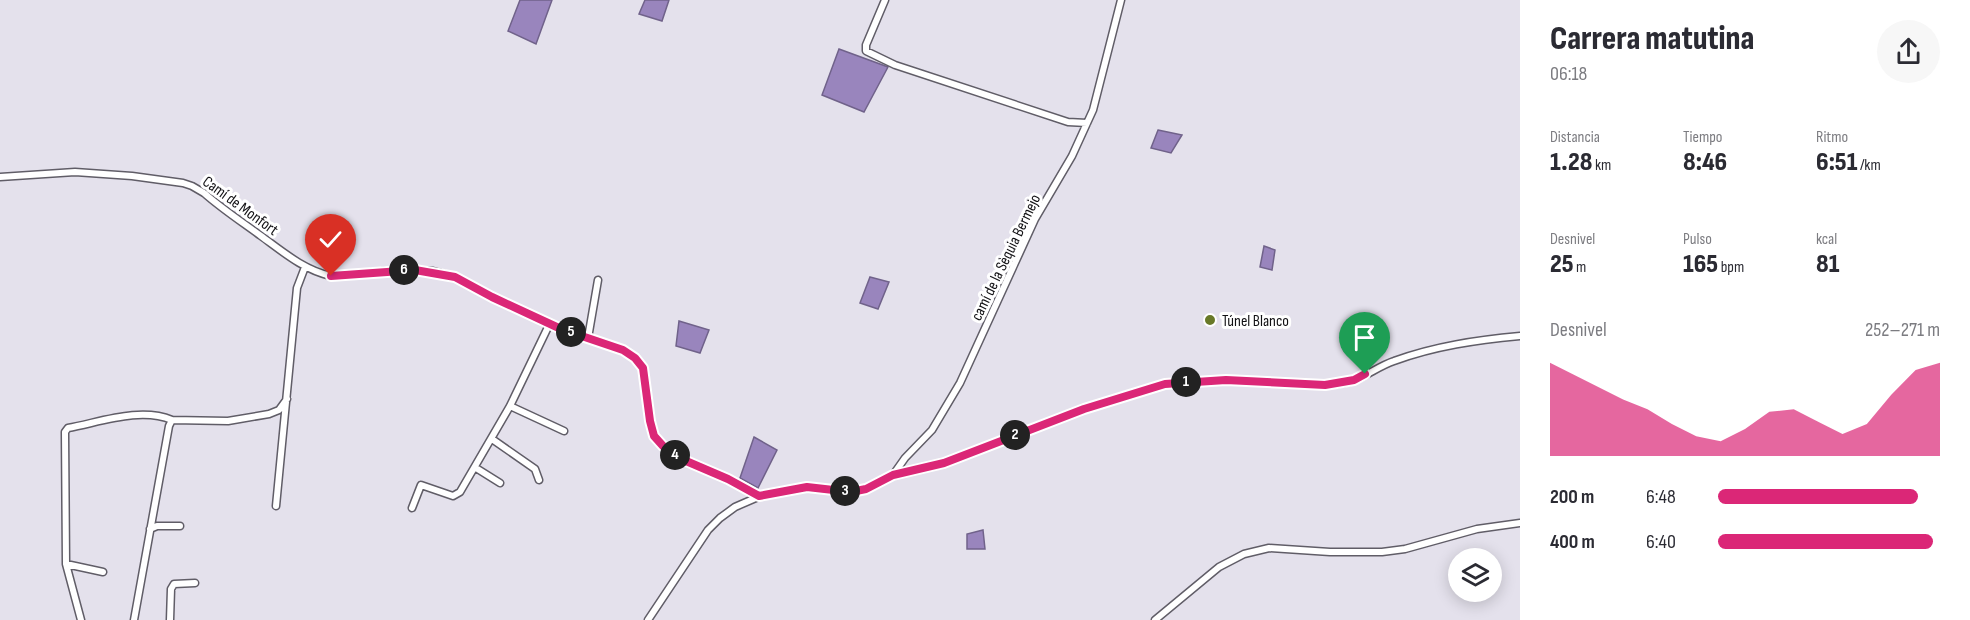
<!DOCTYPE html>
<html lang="es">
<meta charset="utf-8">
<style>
body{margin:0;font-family:"Sofia Sans Condensed",sans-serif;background:#f7f7f7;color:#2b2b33;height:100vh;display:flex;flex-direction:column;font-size:22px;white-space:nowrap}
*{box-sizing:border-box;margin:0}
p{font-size:20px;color:#7c7c81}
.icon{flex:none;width:33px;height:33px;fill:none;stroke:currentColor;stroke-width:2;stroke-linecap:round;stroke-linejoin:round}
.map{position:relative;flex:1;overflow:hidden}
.drawer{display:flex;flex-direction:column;background:#fff;width:450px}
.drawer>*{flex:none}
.controls{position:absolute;left:1448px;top:548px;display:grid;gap:12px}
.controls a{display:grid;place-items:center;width:54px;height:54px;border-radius:50%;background:#fff;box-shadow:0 3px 15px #0003;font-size:30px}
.pin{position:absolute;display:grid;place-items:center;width:51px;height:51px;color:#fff;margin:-62px -26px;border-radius:50% 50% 50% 0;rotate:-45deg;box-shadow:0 0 6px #0007}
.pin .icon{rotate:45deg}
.km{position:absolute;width:30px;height:30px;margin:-15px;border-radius:50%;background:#222;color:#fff;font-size:16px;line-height:30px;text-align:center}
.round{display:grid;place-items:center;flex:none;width:63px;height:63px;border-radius:32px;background:#f7f7f7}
.overview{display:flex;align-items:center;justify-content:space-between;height:102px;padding:0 30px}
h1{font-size:33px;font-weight:800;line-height:45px}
.stats{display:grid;grid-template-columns:repeat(3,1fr);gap:9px;height:102px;padding:6px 30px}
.stats div{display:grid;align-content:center}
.stats b{font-size:26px;font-weight:800}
.stats small{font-size:16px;font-weight:400}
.stats p{font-size:16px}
.chart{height:168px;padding:12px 30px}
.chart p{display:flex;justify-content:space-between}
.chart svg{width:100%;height:108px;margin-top:6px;fill:#db2777;opacity:.7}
ul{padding:0 30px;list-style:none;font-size:20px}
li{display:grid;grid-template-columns:96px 72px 1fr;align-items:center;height:45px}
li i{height:15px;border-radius:8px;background:#db2777}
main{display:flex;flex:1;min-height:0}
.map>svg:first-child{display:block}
</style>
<main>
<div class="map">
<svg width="1520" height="620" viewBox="0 0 1520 620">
<rect width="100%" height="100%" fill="#e4e1ec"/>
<!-- water -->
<path fill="#9985bd" stroke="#70628a" stroke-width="1.5" d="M 520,0 L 552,0 L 536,44 L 508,31 Z
M 645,0 L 669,0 L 662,21 L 639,14 Z
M 839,49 L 888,67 L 864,112 L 822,95 Z
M 1158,130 L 1182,135 L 1171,153 L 1151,148 Z
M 1264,246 L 1275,250 L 1272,270 L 1260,267 Z
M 870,277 L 889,282 L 878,309 L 860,303 Z
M 679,321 L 709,330 L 700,353 L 676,346 Z
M 754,437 L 777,450 L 758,488 L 740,478 Z
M 983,530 L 985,549 L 967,549 L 967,534 Z"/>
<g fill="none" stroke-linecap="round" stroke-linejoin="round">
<!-- street casing -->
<g stroke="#605d67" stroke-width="9">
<path id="street" d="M 885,0 L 866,45 L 866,51 L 895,65 L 1068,122 L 1087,123
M 0,177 L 75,172 L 132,176 L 183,183 L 192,186 L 204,193 C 222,209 242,222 261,236 C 283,252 304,270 331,276 L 397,270 L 433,271 L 455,277 L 492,297 L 561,329 L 623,350 L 635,358 L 643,367 L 650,421 L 654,436 L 663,446 L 679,458 L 728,479 L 758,497
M 588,338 L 598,280
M 510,406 L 564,431
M 492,439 L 535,469 L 539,480
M 476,468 L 500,483
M 893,475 L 905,458 L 932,430 L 960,383 L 1035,219 L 1072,156 L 1093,110 L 1121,0
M 276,506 L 297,288 L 305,267
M 412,508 L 421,485 L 453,496 L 460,492 L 510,406 L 550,323
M 150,529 L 157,526 L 180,526
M 66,564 L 103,572
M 81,620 L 66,564 L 65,432 L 68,428 C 101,422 140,407 172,420
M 134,620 L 169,426 L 172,420 L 228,421 L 269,414 L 279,410 L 287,399
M 170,620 L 171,589 L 174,584 L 195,583
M 648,620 L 708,530 L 720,518 L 735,507 L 758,497 L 807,487 L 851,492 L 866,489 L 893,475 L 944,463 L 1084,409 L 1165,384 L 1226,380 L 1325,385 C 1334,384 1343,384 1352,381 C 1367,376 1379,366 1394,361 C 1435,346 1477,340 1520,336
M 1155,620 L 1219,567 L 1244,554 L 1269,548 L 1330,552 L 1382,552 L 1405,549 L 1477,529 L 1520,523"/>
</g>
<!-- street -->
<use href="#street" stroke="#fff" stroke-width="6"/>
</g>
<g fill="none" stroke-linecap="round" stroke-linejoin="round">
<!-- route casing -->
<g stroke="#fff" stroke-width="12">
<path id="route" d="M 331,276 L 415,270 L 455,277 L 492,297 L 561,329 L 623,350 L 635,358 L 643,368 L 650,421 L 654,436 L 663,446 L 679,458 L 728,479 L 759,496 L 807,487 L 851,492 L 866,489 L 893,475 L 944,463 L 1084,409 L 1165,384 L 1226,380 L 1325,385 L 1354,380 L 1365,374"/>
</g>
<!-- route -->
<use href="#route" stroke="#db2777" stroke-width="8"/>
</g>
<!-- markers -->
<circle fill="#687928" stroke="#fff" stroke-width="2" cx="1210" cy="320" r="6"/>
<g text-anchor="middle" stroke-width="6" stroke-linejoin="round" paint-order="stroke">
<!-- street labels -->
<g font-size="16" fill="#111013" stroke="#fff">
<text transform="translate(241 205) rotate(36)" y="6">Camí de Monfort</text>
<text transform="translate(1005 257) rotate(-64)" y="6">camí de la Sèquia Bermejo</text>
</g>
<!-- poi labels -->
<g font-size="16" fill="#111013" stroke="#fff" text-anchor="start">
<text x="1222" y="326">Túnel Blanco</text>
</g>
</g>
</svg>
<div class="controls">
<a><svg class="icon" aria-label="layers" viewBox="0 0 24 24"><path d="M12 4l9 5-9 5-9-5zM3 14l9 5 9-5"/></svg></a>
</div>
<div class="pin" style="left:1365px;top:374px;background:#1e9e55"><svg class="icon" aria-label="arrive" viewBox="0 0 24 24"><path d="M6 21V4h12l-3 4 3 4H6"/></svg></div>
<div class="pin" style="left:331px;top:276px;background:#d93025"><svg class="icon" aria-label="check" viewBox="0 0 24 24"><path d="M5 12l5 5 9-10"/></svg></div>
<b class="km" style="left:1186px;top:382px">1</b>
<b class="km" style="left:1015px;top:435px">2</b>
<b class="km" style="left:845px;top:491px">3</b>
<b class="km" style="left:675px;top:455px">4</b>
<b class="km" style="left:571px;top:332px">5</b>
<b class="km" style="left:404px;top:270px">6</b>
</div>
<section class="drawer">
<div class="overview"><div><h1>Carrera matutina</h1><p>06:18</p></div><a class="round"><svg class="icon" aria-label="share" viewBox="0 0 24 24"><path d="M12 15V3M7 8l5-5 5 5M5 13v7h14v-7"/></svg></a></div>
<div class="stats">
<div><p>Distancia</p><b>1.28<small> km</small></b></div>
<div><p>Tiempo</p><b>8:46</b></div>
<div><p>Ritmo</p><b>6:51<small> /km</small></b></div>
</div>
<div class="stats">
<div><p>Desnivel</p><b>25<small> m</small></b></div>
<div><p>Pulso</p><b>165<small> bpm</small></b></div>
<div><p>kcal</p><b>81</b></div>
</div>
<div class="chart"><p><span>Desnivel</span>252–271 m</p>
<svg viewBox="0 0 160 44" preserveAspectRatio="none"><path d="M0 44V6L10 11L20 16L30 21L40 25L50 31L60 36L70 38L80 33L90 26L100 25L110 30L120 35L130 31L140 19L150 9L160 6V44z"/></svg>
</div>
<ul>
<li><b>200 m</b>6:48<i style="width:90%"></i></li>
<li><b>400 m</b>6:40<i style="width:97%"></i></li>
</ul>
</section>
</main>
